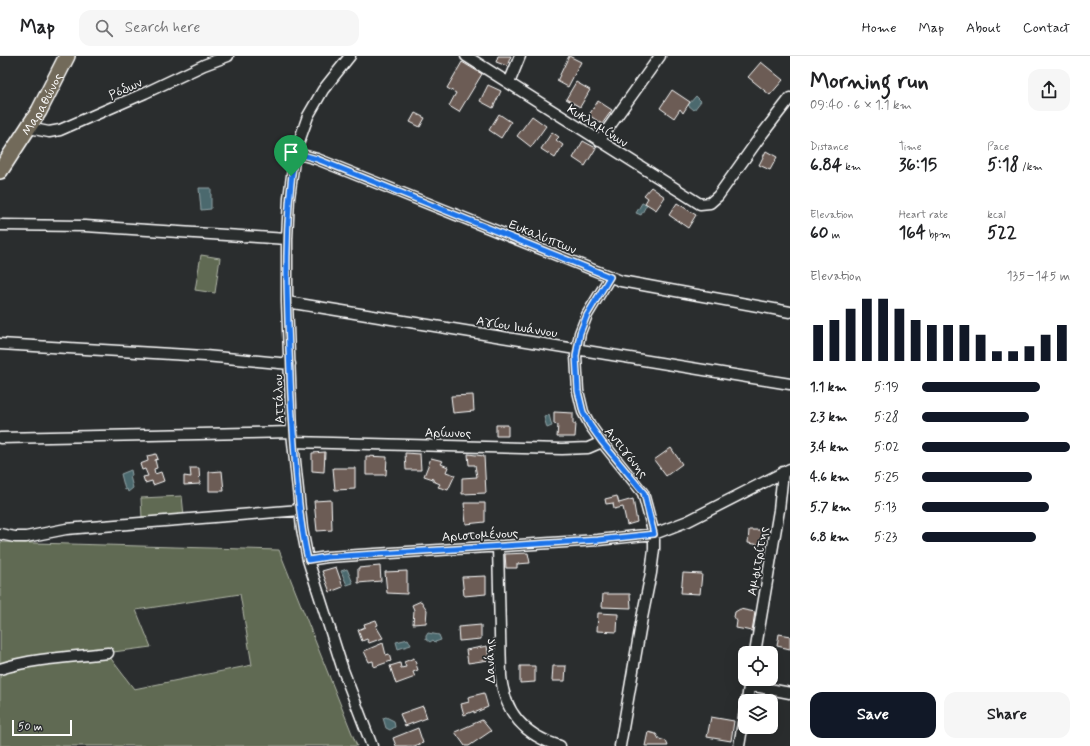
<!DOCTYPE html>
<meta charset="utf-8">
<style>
body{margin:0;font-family:Mynerve,sans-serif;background:#f6f6f6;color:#202124;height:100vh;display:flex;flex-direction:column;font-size:15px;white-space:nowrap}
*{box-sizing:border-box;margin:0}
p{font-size:13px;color:#757577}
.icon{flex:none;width:22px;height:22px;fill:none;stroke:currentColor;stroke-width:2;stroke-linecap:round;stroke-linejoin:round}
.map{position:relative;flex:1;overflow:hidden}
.details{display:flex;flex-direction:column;background:#fff;width:300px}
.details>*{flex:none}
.tools{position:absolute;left:738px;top:590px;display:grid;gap:8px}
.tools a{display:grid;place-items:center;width:40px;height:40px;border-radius:8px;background:#fff;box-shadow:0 4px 16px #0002;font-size:20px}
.scale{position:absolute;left:12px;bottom:10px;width:60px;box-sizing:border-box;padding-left:4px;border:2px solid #fff;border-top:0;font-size:11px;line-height:14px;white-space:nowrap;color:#fff;-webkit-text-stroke:3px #2a2d2e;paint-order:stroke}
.pin{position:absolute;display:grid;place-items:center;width:34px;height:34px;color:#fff;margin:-41px -17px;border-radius:50% 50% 50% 0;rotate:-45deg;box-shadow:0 0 4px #0007}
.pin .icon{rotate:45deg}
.round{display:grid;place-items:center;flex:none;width:42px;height:42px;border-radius:12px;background:#f6f6f6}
.headline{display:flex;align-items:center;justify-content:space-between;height:68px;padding:0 20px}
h1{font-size:22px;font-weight:700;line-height:30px}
.figures{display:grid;grid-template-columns:repeat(3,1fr);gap:6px;height:68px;padding:4px 20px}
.figures div{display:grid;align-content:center}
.figures b{font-size:17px;font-weight:700}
.figures small{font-size:11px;font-weight:400}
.figures p{font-size:11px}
.chart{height:112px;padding:8px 20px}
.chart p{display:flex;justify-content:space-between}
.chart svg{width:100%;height:72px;margin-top:4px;stroke:#111827;stroke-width:6}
.cta{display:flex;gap:8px;margin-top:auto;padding:8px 20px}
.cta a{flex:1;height:46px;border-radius:12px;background:#111827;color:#fff;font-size:16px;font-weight:700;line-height:46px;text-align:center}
.cta a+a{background:#f6f6f6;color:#202124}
ul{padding:0 20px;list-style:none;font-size:13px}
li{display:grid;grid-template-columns:64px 48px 1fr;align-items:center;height:30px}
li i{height:10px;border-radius:5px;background:#111827}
header{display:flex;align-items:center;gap:24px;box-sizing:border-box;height:56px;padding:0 20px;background:#fff;border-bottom:1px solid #e0e0e0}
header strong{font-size:19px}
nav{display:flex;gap:22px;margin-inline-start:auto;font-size:14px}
.search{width:280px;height:36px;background:#f6f6f6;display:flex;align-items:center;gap:10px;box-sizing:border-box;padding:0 14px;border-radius:12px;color:#757577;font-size:15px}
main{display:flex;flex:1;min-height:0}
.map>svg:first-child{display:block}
</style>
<header>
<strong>Map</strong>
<div class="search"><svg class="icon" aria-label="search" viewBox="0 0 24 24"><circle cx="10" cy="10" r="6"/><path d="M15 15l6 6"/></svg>Search here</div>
<nav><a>Home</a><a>Map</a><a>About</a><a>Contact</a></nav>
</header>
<main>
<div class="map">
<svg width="790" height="690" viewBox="0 0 790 690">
<rect width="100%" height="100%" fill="#2a2d2e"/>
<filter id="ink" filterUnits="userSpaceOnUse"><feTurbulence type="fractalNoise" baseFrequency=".025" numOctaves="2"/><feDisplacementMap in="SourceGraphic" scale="8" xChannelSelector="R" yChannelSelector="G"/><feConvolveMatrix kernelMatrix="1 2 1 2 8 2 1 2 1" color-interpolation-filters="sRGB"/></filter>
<g filter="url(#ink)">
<!-- green -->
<path fill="#616b52" stroke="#b0b5a8" d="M 201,199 L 220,202 L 215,237 L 195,234 Z
M 182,440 L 184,460 L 142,463 L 141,442 Z
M 0,486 L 279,494 L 357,690 L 0,690 L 0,615 L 17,609 L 109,600 L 134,633 L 252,609 L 240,538 L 136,554 L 151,591 L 0,611 Z"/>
<!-- water -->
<path fill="#4b696e" stroke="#93a5a8" d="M 696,40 L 701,45 L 694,54 L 688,49 Z
M 199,132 L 211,132 L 211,153 L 201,154 Z
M 642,147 L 647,148 L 641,159 L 636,157 Z
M 549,359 L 552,370 L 547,372 L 544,361 Z
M 131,414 L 132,419 L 130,420 L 133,432 L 128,436 L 127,433 L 125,434 L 121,418 Z
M 347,513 L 353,527 L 347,529 L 341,515 Z
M 428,577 L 439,579 L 441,584 L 435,586 L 433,584 L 430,586 L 426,583 L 426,580 Z
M 408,583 L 411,589 L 398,593 L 396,586 Z
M 386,661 L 394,665 L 395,671 L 390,674 L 386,672 L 383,662 Z"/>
<!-- building -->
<path fill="#6c5c54" stroke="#fff" d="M 498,0 L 511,0 L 507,10 L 496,6 Z
M 569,0 L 581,6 L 568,31 L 557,25 Z
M 462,6 L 482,18 L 459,56 L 449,50 L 456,37 L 447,32 Z
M 761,6 L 783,24 L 770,39 L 748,21 Z
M 576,26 L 590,34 L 580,51 L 566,43 Z
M 488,29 L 501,35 L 493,52 L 480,45 Z
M 672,34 L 690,46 L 683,57 L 680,53 L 674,62 L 660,52 Z
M 598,45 L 612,54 L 602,68 L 589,59 Z
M 415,57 L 425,62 L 420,71 L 410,66 Z
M 499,58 L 511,66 L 501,82 L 489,74 Z
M 532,60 L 546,70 L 531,91 L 517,80 Z
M 552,76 L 559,81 L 556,84 L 563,89 L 555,102 L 541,93 Z
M 583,85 L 596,92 L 585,110 L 573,102 Z
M 766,95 L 777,101 L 770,114 L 759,109 Z
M 651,131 L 665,141 L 656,154 L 645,147 L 648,142 L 644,139 Z
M 677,147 L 696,159 L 688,172 L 669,159 Z
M 473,339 L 474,355 L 453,357 L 451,340 Z
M 554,356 L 573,357 L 573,368 L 576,368 L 575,381 L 557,381 L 558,369 L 554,368 Z
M 496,369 L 508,369 L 508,380 L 496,380 Z
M 671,392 L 682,408 L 666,420 L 654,404 Z
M 325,396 L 324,416 L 312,415 L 312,397 Z
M 405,397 L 420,398 L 421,414 L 406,414 Z
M 156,398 L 158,403 L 155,404 L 157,412 L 154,413 L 155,418 L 161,416 L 164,425 L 153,429 L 152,425 L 145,427 L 143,421 L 148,420 L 145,413 L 142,414 L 140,408 L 148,405 L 147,400 Z
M 468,398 L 484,400 L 486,437 L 462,438 L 462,422 L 477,421 L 475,409 L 469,409 Z
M 366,400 L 387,401 L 386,419 L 366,419 Z
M 431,402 L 443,405 L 441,408 L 448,411 L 446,416 L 455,419 L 448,434 L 438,431 L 440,428 L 433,425 L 433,423 L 424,420 Z
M 190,412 L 199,412 L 200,428 L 184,429 L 184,420 L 191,421 Z
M 333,412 L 355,412 L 355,433 L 335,434 Z
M 222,415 L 224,435 L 209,435 L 209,416 Z
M 617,440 L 619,447 L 633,443 L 637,466 L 627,469 L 623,451 L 614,453 L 613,447 L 606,448 L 605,443 Z
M 331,444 L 332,474 L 317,475 L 314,445 Z
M 464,447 L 485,447 L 485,466 L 466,468 Z
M 749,474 L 764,474 L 761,489 L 748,487 Z
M 528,497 L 530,507 L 517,508 L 517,512 L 506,512 L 505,498 Z
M 380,510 L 381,525 L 358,527 L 358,512 Z
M 336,511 L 343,531 L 330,536 L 322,515 Z
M 407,515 L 407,538 L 387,537 L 385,516 Z
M 683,517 L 702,518 L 700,538 L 681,537 Z
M 486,520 L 486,538 L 464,540 L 462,521 Z
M 603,538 L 630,538 L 631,552 L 602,551 Z
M 421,545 L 427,554 L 426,567 L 413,568 L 414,554 L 412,549 Z
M 740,553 L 755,556 L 752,575 L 736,572 L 737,565 L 734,561 L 735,556 Z
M 598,557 L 618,558 L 617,576 L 597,575 Z
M 376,564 L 378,569 L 376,570 L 383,582 L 369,587 L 367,583 L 362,585 L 358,574 L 365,571 L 364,568 Z
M 481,569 L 481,583 L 459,585 L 458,571 Z
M 779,578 L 790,580 L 790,593 L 777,590 Z
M 383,587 L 386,599 L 389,598 L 391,605 L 374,611 L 373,605 L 369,606 L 364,595 Z
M 487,590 L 489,604 L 468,607 L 466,594 Z
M 414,602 L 418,614 L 413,616 L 415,621 L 396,628 L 390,610 L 400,607 L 401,612 L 406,611 L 404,606 Z
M 520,610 L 535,610 L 535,626 L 520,627 Z
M 553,610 L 566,610 L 565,625 L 552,625 Z
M 484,637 L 488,651 L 474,657 L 474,655 L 464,659 L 461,648 L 469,646 L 468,641 Z
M 423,650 L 427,662 L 405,670 L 400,658 Z
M 711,661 L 734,665 L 731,685 L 707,681 Z
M 482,664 L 491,675 L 469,690 L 465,690 L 455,676 Z
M 418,672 L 423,687 L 414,690 L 396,690 L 393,682 Z
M 648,676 L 656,678 L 659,683 L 666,685 L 668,690 L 645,690 Z"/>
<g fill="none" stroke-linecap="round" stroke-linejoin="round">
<!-- street casing -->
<g stroke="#fff" stroke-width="13">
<path id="street" d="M 350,0 L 323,34 L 308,60 L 295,97 L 289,142 L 287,183 L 287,246 L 292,376 L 302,473 L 308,504 L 343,614 L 372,690
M 466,0 L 700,148 L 710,147 L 718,140 L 760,81 L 790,42
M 509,27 L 520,0
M 29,72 L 49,76 L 60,74 L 145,37 L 204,9 L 228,0
M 599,85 L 660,0
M 295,97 L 317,103 L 347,115 L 621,225 L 790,256
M 0,169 L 85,170 L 287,183
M 610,221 L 587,259 L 580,277 L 576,300 L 578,335 L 583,356 L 590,369 L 602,386 L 643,437 L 654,478 L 654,493 L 651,517 L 642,562 L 620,690
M 287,246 L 790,328
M 0,288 L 205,300 L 290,308
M 0,382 L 292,376
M 293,386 L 562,393 L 588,392 L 602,386
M 0,478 L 15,481 L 26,481 L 66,473 L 300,454
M 498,490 L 501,620 C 504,657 526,680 560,690
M 308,504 L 327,501 L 598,484 L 654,478 L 688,465 L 790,413
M 755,597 L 779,454 L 783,416
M 0,613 C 35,602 72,601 108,597
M 749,629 L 790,637
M 747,645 L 750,623
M 739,690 L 745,655"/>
</g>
<!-- primary casing -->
<g stroke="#fff" stroke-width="18">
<g id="primary">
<path id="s1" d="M 0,115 L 39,55 L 67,0"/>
</g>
</g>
<!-- street -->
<use href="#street" stroke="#2a2d2e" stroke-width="10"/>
<!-- primary -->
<use href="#primary" stroke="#726b5a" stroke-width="15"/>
</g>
</g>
<g fill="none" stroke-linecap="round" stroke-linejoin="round" filter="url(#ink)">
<!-- route casing -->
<g stroke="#fff" stroke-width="8">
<path id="route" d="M 295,97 L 317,103 L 347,115 L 610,221 L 587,259 L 580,277 L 576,300 L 578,335 L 583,356 L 590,369 L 602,386 L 644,437 L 654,478 L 598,484 L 327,501 L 308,504 C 302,478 299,452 297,426 C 294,390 291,354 290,317 C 287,244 283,170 295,97 Z"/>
</g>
<!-- route -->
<use href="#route" stroke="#1a73e8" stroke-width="5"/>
</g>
<g text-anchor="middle" stroke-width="3.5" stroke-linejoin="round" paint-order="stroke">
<!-- street labels -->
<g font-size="13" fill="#fff" stroke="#2a2d2e">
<text transform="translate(125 32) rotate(-24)" y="5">Ρόδων</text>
<text dy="5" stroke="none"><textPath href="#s1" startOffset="79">Μαραθώνος</textPath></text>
<text transform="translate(598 69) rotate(32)" y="5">Κυκλαμίνων</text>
<text transform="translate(543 180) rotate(22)" y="5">Ευκαλύπτων</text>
<text transform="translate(517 270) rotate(9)" y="5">Αγίου Ιωάννου</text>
<text transform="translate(278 343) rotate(-92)" y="5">Αττάλου</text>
<text transform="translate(448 376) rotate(1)" y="5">Αρίωνος</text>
<text transform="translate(627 396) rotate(51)" y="5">Αντιγόνης</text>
<text transform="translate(480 478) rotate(-3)" y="5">Αριστομένους</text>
<text transform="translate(757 505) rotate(-80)" y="5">Αμφιτρίτης</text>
<text transform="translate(489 605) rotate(-92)" y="5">Δανάης</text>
</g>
</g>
</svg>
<div class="tools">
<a><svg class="icon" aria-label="locate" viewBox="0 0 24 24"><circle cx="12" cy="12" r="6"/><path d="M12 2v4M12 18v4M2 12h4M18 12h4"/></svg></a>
<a><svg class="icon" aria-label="layers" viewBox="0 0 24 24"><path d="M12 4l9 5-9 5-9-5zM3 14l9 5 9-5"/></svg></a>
</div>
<div class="scale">50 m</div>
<div class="pin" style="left:291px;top:120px;background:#1e9e55"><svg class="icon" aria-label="arrive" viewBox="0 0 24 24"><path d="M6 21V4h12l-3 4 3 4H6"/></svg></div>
</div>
<section class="details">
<div class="headline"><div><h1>Morning run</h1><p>09:40 · 6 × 1.1 km</p></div><a class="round"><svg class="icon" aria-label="share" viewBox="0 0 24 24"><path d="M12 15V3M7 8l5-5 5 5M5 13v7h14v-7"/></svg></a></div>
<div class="figures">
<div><p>Distance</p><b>6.84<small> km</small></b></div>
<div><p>Time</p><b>36:15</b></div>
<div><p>Pace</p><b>5:18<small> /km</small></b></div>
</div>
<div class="figures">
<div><p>Elevation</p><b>60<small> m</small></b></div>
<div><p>Heart rate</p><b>164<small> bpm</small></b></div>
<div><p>kcal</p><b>522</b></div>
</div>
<div class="chart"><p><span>Elevation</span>135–145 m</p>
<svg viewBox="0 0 160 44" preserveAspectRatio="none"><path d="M5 44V22M15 44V19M25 44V12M35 44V6M45 44V6M55 44V12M65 44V19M75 44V22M85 44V22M95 44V22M105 44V28M115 44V38M125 44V38M135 44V35M145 44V28M155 44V22"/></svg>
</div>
<ul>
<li><b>1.1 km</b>5:19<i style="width:80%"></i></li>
<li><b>2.3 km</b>5:28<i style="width:72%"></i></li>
<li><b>3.4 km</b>5:02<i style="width:100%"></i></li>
<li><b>4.6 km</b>5:25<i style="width:74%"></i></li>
<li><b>5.7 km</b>5:13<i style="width:86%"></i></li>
<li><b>6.8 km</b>5:23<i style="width:77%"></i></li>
</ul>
<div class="cta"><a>Save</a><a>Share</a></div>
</section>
</main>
